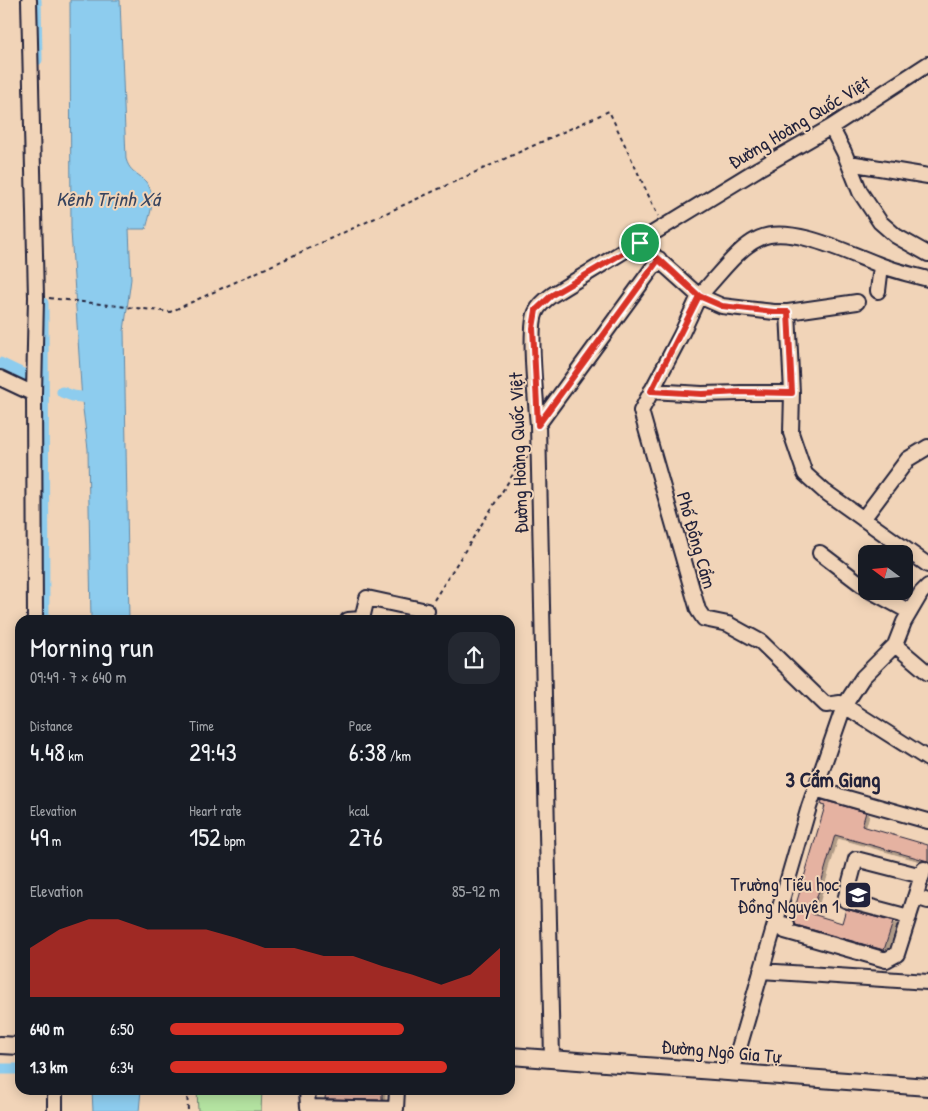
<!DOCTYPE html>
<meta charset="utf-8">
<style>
body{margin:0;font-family:"Patrick Hand",sans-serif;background:#242831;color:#f1f3f6;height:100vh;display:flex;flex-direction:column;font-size:19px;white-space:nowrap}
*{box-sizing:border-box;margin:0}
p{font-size:16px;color:#9ea1a6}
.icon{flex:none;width:28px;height:28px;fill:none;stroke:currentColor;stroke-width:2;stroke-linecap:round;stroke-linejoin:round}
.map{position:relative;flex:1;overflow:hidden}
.panel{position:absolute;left:15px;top:615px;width:500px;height:480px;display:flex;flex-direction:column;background:#171b24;border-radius:15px;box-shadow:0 2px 12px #0003}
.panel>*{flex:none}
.needle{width:32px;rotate:286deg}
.controls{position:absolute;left:858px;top:545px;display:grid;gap:10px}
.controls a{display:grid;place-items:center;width:55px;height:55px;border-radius:10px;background:#171b24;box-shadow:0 2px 12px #0003;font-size:25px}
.pin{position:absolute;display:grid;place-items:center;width:42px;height:42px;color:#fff;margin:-21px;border:2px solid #fff;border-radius:50%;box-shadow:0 1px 5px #0007}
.round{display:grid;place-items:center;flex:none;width:52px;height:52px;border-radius:15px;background:#242831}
.headline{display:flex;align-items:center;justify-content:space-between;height:85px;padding:0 15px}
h1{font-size:28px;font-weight:600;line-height:38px}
.figures{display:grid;grid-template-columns:repeat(3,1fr);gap:8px;height:85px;padding:5px 15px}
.figures div{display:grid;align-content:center}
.figures b{font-size:25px;font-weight:600}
.figures small{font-size:14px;font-weight:400}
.figures p{font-size:14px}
.chart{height:140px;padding:10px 15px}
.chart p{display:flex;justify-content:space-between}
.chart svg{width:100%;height:90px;margin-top:5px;fill:#d93025;opacity:.7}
ul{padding:0 15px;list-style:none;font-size:16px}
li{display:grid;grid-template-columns:80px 60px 1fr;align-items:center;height:38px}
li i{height:12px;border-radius:6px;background:#d93025}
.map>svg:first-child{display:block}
</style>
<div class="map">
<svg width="928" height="1111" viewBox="0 0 928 1111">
<defs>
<filter id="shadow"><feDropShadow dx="3" dy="3" stdDeviation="0" flood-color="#0004"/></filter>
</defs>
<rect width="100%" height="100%" fill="#f1d4b8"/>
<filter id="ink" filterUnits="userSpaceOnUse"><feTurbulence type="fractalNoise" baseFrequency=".02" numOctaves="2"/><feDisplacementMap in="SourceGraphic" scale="10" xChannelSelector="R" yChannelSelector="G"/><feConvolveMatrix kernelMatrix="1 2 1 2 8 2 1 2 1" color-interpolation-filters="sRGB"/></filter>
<g filter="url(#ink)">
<!-- green -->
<path fill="#b4e3a1" stroke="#6b826e" d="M 197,1090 L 262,1090 L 261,1111 L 198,1111 Z"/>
<!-- water -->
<path fill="#8dccee" stroke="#6288a6" d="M 70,0 L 120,0 L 126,159 C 129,169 133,171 141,177 C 159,192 151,209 146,229 L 129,229 L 131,279 L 124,331 L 129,620 L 91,620 L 88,449 L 82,401 L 71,231 Z
M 92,1090 L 141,1090 L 139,1111 L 93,1111 Z"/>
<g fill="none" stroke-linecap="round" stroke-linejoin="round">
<!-- canal -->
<path stroke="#8dccee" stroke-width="11" d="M 36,0 L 37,60
M 43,303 L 44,620
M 0,363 L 25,375
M 62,392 L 73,396 L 97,399
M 0,1069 L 20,1069"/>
</g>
<!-- building -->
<path fill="#e5b2a1" stroke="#22223b" filter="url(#shadow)" d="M 822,800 L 866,812 L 862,826 L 928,845 L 928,861 L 835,835 L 812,914 L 842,923 L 846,909 L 893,922 L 884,950 L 796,925 L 792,918 L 825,806 L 821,805 Z
M 326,1090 L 382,1090 L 382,1100 L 325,1099 Z"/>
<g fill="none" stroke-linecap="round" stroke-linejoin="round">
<!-- minor casing -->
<g stroke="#22223b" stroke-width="18">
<path id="minor" d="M 29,0 L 36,297 L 34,394 L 35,620
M 831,127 L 844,152 L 860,192 L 880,222 L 896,236 L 928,254
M 849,163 L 928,176
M 640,243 L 699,296 L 681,335 L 641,411 L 698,610 L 704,619 L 728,624 L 761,642 L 826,705 L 840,703 L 928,759
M 878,291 L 881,266
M 857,302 L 788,312 L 774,312 L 722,306 L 699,296 C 717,278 737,248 760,238 C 791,224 850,254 880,265 C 896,271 912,275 928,279
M 788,312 L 792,393 L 791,433 L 805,474 L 824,491 L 928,565
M 0,378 L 34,394
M 651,391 L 702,394 L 741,393 L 792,393
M 538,425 L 659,259
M 863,519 L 908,459 L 928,447
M 820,553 L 866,588
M 871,591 L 910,612
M 348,620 L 362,619 L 367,598 L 427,611 L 421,620
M 895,645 L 928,673
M 815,789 L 928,821
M 915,897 L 928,901
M 909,917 L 845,900 L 856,859 L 922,876
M 775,922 L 787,925 L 785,931 L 886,960 L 897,954 L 924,869
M 761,971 L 928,982
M 552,1058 L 538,425 C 536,403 528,328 536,312 C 539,305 545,300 552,295 L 758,169 L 831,127 L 928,64
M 732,1072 L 809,807 L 844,706 L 863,677 L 895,645 L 904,622 L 921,593 L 928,586
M 55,1090 L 55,1111
M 307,1090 L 308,1107 L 396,1109 L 397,1090"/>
</g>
<!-- major casing -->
<g stroke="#22223b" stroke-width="20">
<path id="major" d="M 0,1045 L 20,1046
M 510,1056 L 928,1087"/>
</g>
<!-- path -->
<path stroke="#22223b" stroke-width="2" stroke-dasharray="4 4" stroke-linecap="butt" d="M 49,298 L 170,312 L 609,111 L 658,216
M 434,600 L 522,460 L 528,456
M 187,1090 L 188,1111"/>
<!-- minor -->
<use href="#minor" stroke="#f1d4b8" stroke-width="14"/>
<!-- major -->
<use href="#major" stroke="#f1d4b8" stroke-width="16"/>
</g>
</g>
<g fill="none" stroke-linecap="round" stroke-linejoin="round" filter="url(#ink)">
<!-- route casing -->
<g stroke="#fff" stroke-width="10">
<path id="route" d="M 640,243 L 552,295 L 536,310 L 533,328 L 538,425 L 659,259 L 699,296 L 651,391 L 702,394 L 741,392 L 792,393 L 788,312 L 774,312 L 722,306 L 699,296 L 640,243"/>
</g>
<!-- route -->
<use href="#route" stroke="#d93025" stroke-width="6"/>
</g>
<!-- icons -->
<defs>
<g id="school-square" transform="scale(1.4375)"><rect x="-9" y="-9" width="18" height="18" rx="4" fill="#22223b" stroke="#f1d4b8"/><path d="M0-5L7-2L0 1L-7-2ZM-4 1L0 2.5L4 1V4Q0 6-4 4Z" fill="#fff"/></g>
</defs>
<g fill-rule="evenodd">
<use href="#school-square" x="858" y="895"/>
</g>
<g text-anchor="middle" stroke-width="4" stroke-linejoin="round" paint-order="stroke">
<!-- street labels -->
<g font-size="19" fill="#22223b" stroke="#f1d4b8">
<text transform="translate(799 122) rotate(-31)" y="7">Đường Hoàng Quốc Việt</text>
<text transform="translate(518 453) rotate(-92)" y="7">Đường Hoàng Quốc Việt</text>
<text transform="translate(697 540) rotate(74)" y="7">Phố Đồng Cẩm</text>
<text transform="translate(721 1051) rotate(5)" y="7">Đường Ngô Gia Tự</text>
</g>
<!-- poi labels -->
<g font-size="19" fill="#22223b" stroke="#f1d4b8" text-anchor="end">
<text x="839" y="891">Trường Tiểu học<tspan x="839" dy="22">Đồng Nguyên 1</tspan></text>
</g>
<!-- water labels -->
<g font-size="20" font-style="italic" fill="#37445f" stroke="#f1d4b8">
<text x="108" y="206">Kênh Trịnh Xá</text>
</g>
<!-- quarter labels -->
<g font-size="21" font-weight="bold" fill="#22223b" stroke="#f1d4b8">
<text x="833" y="787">3 Cẩm Giang</text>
</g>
</g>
</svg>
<div class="controls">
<a><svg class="needle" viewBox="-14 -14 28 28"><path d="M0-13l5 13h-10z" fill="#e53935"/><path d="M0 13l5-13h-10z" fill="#9ea1a6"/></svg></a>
</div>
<div class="pin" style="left:640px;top:243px;background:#1e9e55"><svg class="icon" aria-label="arrive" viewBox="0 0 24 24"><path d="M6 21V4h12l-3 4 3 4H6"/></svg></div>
<section class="panel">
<div class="headline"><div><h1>Morning run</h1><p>09:49 · 7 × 640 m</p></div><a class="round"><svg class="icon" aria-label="share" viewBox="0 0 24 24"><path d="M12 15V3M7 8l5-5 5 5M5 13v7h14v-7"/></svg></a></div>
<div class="figures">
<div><p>Distance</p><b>4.48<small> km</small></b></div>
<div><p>Time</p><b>29:43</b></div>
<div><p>Pace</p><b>6:38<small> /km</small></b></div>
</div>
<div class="figures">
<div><p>Elevation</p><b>49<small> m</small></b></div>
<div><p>Heart rate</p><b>152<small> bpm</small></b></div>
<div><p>kcal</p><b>276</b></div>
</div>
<div class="chart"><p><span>Elevation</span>85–92 m</p>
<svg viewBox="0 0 160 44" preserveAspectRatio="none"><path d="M0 44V20L10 11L20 6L30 6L40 11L50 11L60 11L70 15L80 20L90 20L100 24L110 24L120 29L130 33L140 38L150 33L160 20V44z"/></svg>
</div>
<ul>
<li><b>640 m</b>6:50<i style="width:71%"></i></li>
<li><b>1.3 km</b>6:34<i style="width:84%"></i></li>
</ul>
</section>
</div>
